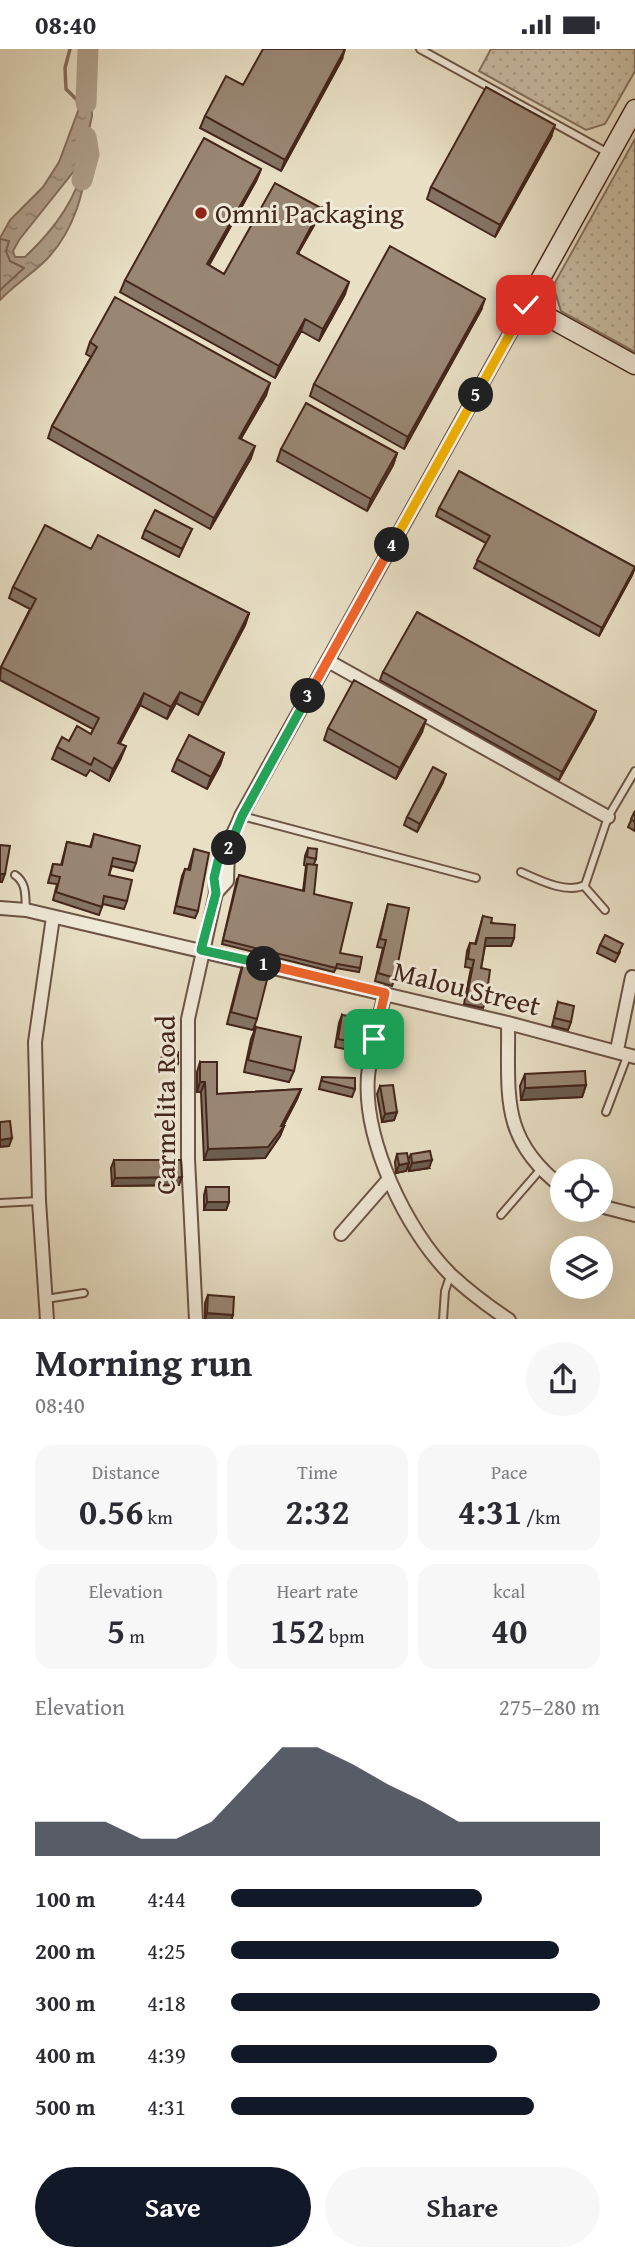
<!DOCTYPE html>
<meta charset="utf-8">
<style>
body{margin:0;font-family:"Gentium Book Plus",serif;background:#f7f7f7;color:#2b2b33;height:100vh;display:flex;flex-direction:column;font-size:26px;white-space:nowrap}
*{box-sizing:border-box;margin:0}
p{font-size:23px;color:#7c7c81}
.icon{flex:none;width:38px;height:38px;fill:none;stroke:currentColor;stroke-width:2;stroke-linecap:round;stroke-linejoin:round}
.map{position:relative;height:1270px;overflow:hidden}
.details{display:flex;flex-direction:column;background:#fff;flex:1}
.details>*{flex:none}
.tools{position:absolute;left:550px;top:1110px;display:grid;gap:14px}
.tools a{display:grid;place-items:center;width:63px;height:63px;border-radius:50%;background:#fff;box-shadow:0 7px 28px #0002;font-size:35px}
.pin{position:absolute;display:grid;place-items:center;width:60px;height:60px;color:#fff;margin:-30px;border-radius:14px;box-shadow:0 4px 10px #0006}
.km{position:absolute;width:35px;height:35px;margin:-18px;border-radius:50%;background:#222;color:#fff;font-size:19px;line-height:35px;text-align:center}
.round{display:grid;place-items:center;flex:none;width:74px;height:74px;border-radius:37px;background:#f7f7f7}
.headline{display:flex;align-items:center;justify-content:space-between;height:119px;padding:0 35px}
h1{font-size:38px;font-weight:700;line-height:52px}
.stats{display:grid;grid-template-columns:repeat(3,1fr);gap:10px;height:119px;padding:7px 35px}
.stats div{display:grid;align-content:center;border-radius:18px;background:#f7f7f7;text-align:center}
.stats b{font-size:35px;font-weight:700}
.stats small{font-size:19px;font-weight:400}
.stats p{font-size:19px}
.chart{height:196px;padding:14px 35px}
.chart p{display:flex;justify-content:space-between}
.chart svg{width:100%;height:126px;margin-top:7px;fill:#111827;opacity:.7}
.button{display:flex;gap:14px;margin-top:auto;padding:14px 35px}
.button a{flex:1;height:80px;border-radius:42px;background:#111827;color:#fff;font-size:28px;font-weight:700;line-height:80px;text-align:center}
.button a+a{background:#f7f7f7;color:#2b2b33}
ul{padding:0 35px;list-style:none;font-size:23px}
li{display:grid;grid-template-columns:112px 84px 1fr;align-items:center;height:52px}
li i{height:18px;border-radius:9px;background:#111827}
.status{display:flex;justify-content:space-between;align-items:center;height:49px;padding:0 35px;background:#fff;direction:ltr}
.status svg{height:19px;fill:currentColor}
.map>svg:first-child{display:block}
</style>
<div class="status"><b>08:40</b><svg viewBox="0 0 49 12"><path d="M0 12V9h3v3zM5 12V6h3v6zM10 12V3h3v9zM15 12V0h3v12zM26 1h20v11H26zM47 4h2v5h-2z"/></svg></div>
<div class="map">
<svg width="635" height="1271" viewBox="0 0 635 1271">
<defs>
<pattern id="grass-dots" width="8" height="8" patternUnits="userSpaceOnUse" patternTransform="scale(1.75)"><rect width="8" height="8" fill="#ccc0a8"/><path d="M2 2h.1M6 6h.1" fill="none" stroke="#b0a590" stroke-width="1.8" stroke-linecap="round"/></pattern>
<pattern id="water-ripples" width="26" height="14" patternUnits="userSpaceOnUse" patternTransform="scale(1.75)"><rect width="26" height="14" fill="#b0a08b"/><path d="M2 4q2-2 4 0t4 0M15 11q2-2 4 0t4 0" fill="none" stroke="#918271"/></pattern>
</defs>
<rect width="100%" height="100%" fill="#e8dfc5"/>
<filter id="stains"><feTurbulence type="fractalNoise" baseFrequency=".00286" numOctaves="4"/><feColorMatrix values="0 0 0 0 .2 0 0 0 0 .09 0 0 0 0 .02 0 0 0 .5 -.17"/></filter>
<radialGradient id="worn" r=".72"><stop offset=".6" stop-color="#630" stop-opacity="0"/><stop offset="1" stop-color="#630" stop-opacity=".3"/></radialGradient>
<!-- grass -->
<path fill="url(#grass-dots)" stroke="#887362" stroke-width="2" d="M 491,0 L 635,0 L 635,22 L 605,75 L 586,81 L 479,22 Z
M 635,90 L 635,303 L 561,262 L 553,237 Z"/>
<!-- water -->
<path fill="url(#water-ripples)" stroke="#856f5e" stroke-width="2" d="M 89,0 L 92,67 L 82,112 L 19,191 L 13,202 L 15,208 L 25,208 C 59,176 75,150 89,105 C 83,145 75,181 46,211 C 32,225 14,236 0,251 L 0,189 L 10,171 L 43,138 L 59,113 L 84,46 Z"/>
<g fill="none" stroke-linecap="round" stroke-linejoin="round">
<!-- shore -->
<path stroke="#7a6353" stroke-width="2" d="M 0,190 L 9,192 L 6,202 L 10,212 L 24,219 L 0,241"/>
<!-- stream -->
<path stroke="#856f5e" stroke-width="3.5" d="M 70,0 L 65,19 L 66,40 L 83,57"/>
<!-- river -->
<path stroke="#b0a08b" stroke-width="21" d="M 86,54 L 88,0
M 82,131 L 89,105 L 86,88"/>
<!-- lane casing -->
<g stroke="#6d5446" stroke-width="10">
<path id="lane" d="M 420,0 L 608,104
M 242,767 L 476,829
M 521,823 C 539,831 566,845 585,836 L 608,768 L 635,722
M 15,826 C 27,834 25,847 26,861
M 584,837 L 605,861
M 606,1063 L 628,1005
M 0,1154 L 39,1152
M 501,1166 L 540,1121
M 46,1250 L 84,1244
M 443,1271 L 445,1242 L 450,1227"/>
</g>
<!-- street casing -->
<g stroke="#6d5446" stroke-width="16">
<path id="street" d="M 328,612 L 608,768
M 216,844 L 227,832 L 228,801
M 0,859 L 26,861 L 508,974 L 635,1008
M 385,944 C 379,971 371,999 368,1027 C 363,1091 406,1181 450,1225 C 468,1242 488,1257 509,1271
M 508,974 C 509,1046 499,1089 562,1138
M 617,1001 L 632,928
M 600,1157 L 635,1166
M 341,1185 L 389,1130
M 47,1271 L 39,1152 L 35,993 L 53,868
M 196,1271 L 188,1110 L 188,970 L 216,844 C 213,815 231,793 241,767 L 526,256"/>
</g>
<!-- secondary casing -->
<g stroke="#44261b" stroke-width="21">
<path id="secondary" d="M 635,60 L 526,256 L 635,316"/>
</g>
<!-- lane -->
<use href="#lane" stroke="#f0ead9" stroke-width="6"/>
<!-- street -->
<use href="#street" stroke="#f0ead9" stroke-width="12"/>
<!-- secondary -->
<use href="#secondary" stroke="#f0ead9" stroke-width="18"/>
</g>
<!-- wall -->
<path fill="#847363" stroke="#44261b" stroke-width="2" d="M 342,10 L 281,122 L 200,79 L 205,67 L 243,36 Z
M 551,88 L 495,188 L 427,150 L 431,138 Z
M 261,120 L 256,132 L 209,216 L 224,225 L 321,159 L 317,171 L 298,204 L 345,245 L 319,292 L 301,282 L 275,329 L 120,243 L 125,231 Z
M 481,261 L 404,400 L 310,347 L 314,335 Z
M 90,293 L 266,346 L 241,389 L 251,409 L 210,480 L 48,389 L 52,377 L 91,308 L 86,305 Z
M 281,400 L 397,404 L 393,416 L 367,462 L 277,412 Z
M 439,459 L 635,518 L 632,526 L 599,587 L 474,519 L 486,494 L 436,467 Z
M 192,480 L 179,508 L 142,489 L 145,481 Z
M 91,500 L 249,564 L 245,576 L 198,666 L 176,654 L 167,670 L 140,656 L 120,694 L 121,709 L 109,732 L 90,721 L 86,727 L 52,710 L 57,698 L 69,692 L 91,685 L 93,680 L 0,631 L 1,618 L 30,560 L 9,549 L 13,538 Z
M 383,623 L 596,662 L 593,670 L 559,731 L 380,631 Z
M 328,679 L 422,683 L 396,730 L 324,691 Z
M 224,704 L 220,716 L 207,740 L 172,722 L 177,710 Z
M 443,733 L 417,783 L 404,776 L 407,768 Z
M 635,762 L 635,782 L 628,778 Z
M 94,785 L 136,814 L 133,822 L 112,817 L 109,826 L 127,852 L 124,860 L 103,855 L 99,866 L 53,851 L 57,835 L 48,834 L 53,815 L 61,816 L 67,793 L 90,798 Z
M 308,799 L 316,810 L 314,815 L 314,845 L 340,904 L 360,919 L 359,923 L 336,919 L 334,923 L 222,895 L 237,830 L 303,842 L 306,817 L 304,816 L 305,807 Z
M 194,800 L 198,862 L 195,869 L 174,864 L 182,827 L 185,820 L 188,821 Z
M 388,855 L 395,929 L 392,937 L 375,932 L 383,899 L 377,898 Z
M 483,867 L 514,889 L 511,897 L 485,897 L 481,919 L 486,951 L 483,959 L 464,955 L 471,919 L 465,918 L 467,902 L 470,894 L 475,895 Z
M 600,896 L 620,903 L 615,913 L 597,904 Z
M 244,912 L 257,970 L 253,981 L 227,975 L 240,924 Z
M 558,953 L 571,973 L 568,981 L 552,977 Z
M 342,966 L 357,994 L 354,1002 L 335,998 L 339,974 Z
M 256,978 L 294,1022 L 289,1033 L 244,1023 L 251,990 Z
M 164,1002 L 178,1014 L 175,1022 L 161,1022 L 161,1010 Z
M 200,1013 L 217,1045 L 301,1040 L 297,1050 L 283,1077 L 284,1077 L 280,1087 L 265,1109 L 204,1111 L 201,1043 L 197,1043 L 197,1023 Z
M 525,1025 L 586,1036 L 582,1048 L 521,1051 L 520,1037 Z
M 322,1028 L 355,1040 L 352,1048 L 319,1040 Z
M 380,1037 L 397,1063 L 394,1071 L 382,1073 L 377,1045 Z
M 397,1105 L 408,1111 L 411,1105 L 429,1119 L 409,1122 L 408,1116 L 406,1122 L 396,1124 L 395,1113 Z
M 114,1111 L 179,1136 L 112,1137 L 111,1119 Z
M 206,1138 L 229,1153 L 226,1161 L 204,1161 L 204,1146 Z
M 208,1246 L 233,1266 L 231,1271 L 205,1271 L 205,1254 Z"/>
<!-- shaded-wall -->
<path fill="#6b5e50" stroke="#44261b" stroke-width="2" d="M 345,0 L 342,10 L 281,122 L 285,111 Z
M 555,76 L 551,88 L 495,188 L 500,176 Z
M 261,120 L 256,132 L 203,227 L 207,215 Z
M 321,159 L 317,171 L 292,215 L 297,204 Z
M 349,233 L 345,245 L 319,292 L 323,280 Z
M 485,250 L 481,261 L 404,400 L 408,388 Z
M 305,270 L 301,282 L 275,329 L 279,317 Z
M 270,334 L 266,346 L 235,400 L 239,389 Z
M 255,397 L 251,409 L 210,480 L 214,469 Z
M 397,404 L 393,416 L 367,462 L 371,450 Z
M 635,518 L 632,526 L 599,587 L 602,579 Z
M 249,564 L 245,576 L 198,666 L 203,654 Z
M 180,643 L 176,654 L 167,670 L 171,658 Z
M 144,644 L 140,656 L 114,705 L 118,694 Z
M 596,662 L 593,670 L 559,731 L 562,723 Z
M 426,671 L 422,683 L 396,730 L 400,719 Z
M 126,697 L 121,709 L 109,732 L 113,720 Z
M 224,704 L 220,716 L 207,740 L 211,728 Z
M 446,725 L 443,733 L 417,783 L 420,775 Z
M 0,825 L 5,825 L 2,833 L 0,833 Z
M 486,889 L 514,889 L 511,897 L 484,897 Z
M 164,1014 L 178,1014 L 175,1022 L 161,1022 Z
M 200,1033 L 205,1033 L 201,1043 L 197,1043 Z
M 586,1036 L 582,1048 L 521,1051 L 525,1039 Z
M 301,1040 L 297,1050 L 280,1083 L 284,1077 L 280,1087 L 265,1109 L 204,1111 L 208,1100 L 281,1077 Z
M 397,1063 L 394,1071 L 382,1073 L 385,1065 Z
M 12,1089 L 9,1097 L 0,1098 L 0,1091 Z
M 432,1111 L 429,1119 L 409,1122 L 412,1114 Z
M 409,1114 L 406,1122 L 396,1124 L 399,1116 Z
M 182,1128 L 179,1136 L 112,1137 L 115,1129 Z
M 207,1153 L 229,1153 L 226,1161 L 204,1161 Z
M 207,1264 L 233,1266 L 231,1271 L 205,1271 Z"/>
<!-- building -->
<path fill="#998673" stroke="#44261b" stroke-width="2" d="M 263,0 L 345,0 L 285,111 L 205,67 L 226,27 L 243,36 Z
M 486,38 L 555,76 L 500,176 L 431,138 Z
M 204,89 L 261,120 L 207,215 L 224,225 L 275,134 L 321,159 L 297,204 L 349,233 L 323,280 L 305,270 L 279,317 L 125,231 Z
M 390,197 L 485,250 L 408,388 L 314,335 Z
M 115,248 L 270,334 L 239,389 L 255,397 L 214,469 L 52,377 L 97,298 L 90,293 Z
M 306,354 L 397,404 L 371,450 L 281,400 Z
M 459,422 L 635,518 L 602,579 L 477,511 L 490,487 L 439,459 Z
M 155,461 L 192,480 L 182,500 L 145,481 Z
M 45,476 L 91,500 L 98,486 L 249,564 L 203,654 L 180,643 L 171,658 L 144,644 L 118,694 L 126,697 L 113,720 L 94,709 L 91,716 L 57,698 L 62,688 L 69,692 L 77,677 L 91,685 L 99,669 L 1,618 L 36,550 L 13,538 Z
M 417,563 L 596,662 L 562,723 L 383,623 Z
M 354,631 L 426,671 L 400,719 L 328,679 Z
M 189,686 L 224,704 L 211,728 L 177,710 Z
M 433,718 L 446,725 L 420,775 L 407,768 Z
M 635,762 L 635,773 L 631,770 Z
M 94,785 L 140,797 L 136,814 L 113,809 L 109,826 L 132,831 L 127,852 L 104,847 L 102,858 L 56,843 L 60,828 L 51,826 L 53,815 L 62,816 L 67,793 L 91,798 Z
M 0,796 L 10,797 L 5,825 L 0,825 Z
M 308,799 L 317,800 L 316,810 L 307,808 Z
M 194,800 L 209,804 L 198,862 L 176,857 L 185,820 L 190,821 Z
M 307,815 L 317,816 L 314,845 L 352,854 L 340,904 L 362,908 L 360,919 L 337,915 L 336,919 L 223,891 L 239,826 L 304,842 Z
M 388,855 L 409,859 L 395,929 L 378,924 L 386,891 L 380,890 Z
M 483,867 L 492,869 L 491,874 L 515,876 L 514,889 L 486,889 L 481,919 L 490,921 L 486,951 L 467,947 L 474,911 L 468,910 L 470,894 L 476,895 Z
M 605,886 L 623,895 L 618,905 L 600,896 Z
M 244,912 L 270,919 L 257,970 L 231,963 Z
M 558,953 L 574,957 L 571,973 L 554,969 Z
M 342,966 L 362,969 L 357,994 L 338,990 Z
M 256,978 L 301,988 L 294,1022 L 248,1011 Z
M 164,1002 L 178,1003 L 178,1014 L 164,1014 Z
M 200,1013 L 217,1013 L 217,1045 L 301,1040 L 281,1077 L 284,1077 L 268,1098 L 208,1100 L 205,1033 L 200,1033 Z
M 585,1022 L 586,1036 L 525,1039 L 525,1025 Z
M 322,1028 L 355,1029 L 355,1040 L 322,1032 Z
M 393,1036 L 397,1063 L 385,1065 L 380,1037 Z
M 10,1072 L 12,1089 L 0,1091 L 0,1073 Z
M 430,1102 L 432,1111 L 412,1114 L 411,1105 Z
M 407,1104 L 409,1114 L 399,1116 L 397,1105 Z
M 114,1111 L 181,1111 L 182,1128 L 115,1129 Z
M 206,1138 L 229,1138 L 229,1153 L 207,1153 Z
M 208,1246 L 234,1248 L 233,1266 L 207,1264 Z"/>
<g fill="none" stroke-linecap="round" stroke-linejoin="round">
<!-- split-1 casing -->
<g stroke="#fff" stroke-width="14">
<path id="split-1" d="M 264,915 L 385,944 L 374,990"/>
</g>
<!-- split-2 casing -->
<g stroke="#fff" stroke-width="14">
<path id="split-2" d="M 229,799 L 218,812 L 214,829 L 216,844 L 201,901 L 264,915"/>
</g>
<!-- split-3 casing -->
<g stroke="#fff" stroke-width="14">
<path id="split-3" d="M 229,799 L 242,767 L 308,647"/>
</g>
<!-- split-4 casing -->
<g stroke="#fff" stroke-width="14">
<path id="split-4" d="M 308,647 L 392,496"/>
</g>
<!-- split-5 casing -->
<g stroke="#fff" stroke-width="14">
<path id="split-5" d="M 392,496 L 476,346"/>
</g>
<!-- split-6 casing -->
<g stroke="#fff" stroke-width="14">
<path id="split-6" d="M 476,346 L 526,256"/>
</g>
<!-- split-1 -->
<use href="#split-1" stroke="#f0652b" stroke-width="9"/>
<!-- split-2 -->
<use href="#split-2" stroke="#22a559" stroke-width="9"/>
<!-- split-3 -->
<use href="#split-3" stroke="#22a559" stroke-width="9"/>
<!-- split-4 -->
<use href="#split-4" stroke="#f0652b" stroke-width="9"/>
<!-- split-5 -->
<use href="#split-5" stroke="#f5b400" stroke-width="9"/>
<!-- split-6 -->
<use href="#split-6" stroke="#f5b400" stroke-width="9"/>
</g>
<!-- markers -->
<circle fill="#8f2418" stroke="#f0ead9" stroke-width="2.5" cx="201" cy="164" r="7"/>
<g text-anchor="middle" stroke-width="6" stroke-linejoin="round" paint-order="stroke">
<!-- poi labels -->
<g font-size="28" fill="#44261b" stroke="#f0ead9" text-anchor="start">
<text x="215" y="174">Omni Packaging</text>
</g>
<!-- street labels -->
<g font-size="28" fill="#44261b" stroke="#f0ead9">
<text transform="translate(467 939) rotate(14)" y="10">Malou Street</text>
<text transform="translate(165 1056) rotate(-90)" y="10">Carmelita Road</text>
</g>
</g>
<rect width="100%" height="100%" filter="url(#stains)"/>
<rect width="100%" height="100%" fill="url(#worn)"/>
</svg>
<div class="tools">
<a><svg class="icon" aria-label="locate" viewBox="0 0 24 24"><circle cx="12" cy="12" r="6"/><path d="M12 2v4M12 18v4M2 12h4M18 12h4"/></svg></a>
<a><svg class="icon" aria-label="layers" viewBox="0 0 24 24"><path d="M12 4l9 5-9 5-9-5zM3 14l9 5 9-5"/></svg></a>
</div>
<div class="pin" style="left:374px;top:990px;background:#1e9e55"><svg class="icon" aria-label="arrive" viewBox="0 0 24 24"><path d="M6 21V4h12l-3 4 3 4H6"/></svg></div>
<div class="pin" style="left:526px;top:256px;background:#d93025"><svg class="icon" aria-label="check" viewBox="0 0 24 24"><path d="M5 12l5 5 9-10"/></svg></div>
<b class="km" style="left:264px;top:915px">1</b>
<b class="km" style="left:229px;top:799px">2</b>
<b class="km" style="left:308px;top:647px">3</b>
<b class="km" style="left:392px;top:496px">4</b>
<b class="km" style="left:476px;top:346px">5</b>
</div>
<section class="details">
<div class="headline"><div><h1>Morning run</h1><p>08:40</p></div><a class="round"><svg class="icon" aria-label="share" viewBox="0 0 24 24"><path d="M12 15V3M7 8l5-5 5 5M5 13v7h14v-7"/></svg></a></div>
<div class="stats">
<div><p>Distance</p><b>0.56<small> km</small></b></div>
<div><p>Time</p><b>2:32</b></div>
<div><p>Pace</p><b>4:31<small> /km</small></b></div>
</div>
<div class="stats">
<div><p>Elevation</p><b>5<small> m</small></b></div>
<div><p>Heart rate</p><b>152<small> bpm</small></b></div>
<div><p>kcal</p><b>40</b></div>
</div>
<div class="chart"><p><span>Elevation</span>275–280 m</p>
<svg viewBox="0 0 160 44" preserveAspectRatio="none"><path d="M0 44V32L10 32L20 32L30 38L40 38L50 32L60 19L70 6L80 6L90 12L100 19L110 25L120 32L130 32L140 32L150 32L160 32V44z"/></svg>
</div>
<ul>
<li><b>100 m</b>4:44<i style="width:68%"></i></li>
<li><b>200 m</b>4:25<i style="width:89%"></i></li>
<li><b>300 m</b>4:18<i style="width:100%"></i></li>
<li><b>400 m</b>4:39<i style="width:72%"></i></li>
<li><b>500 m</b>4:31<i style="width:82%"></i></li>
</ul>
<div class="button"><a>Save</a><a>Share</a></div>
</section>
